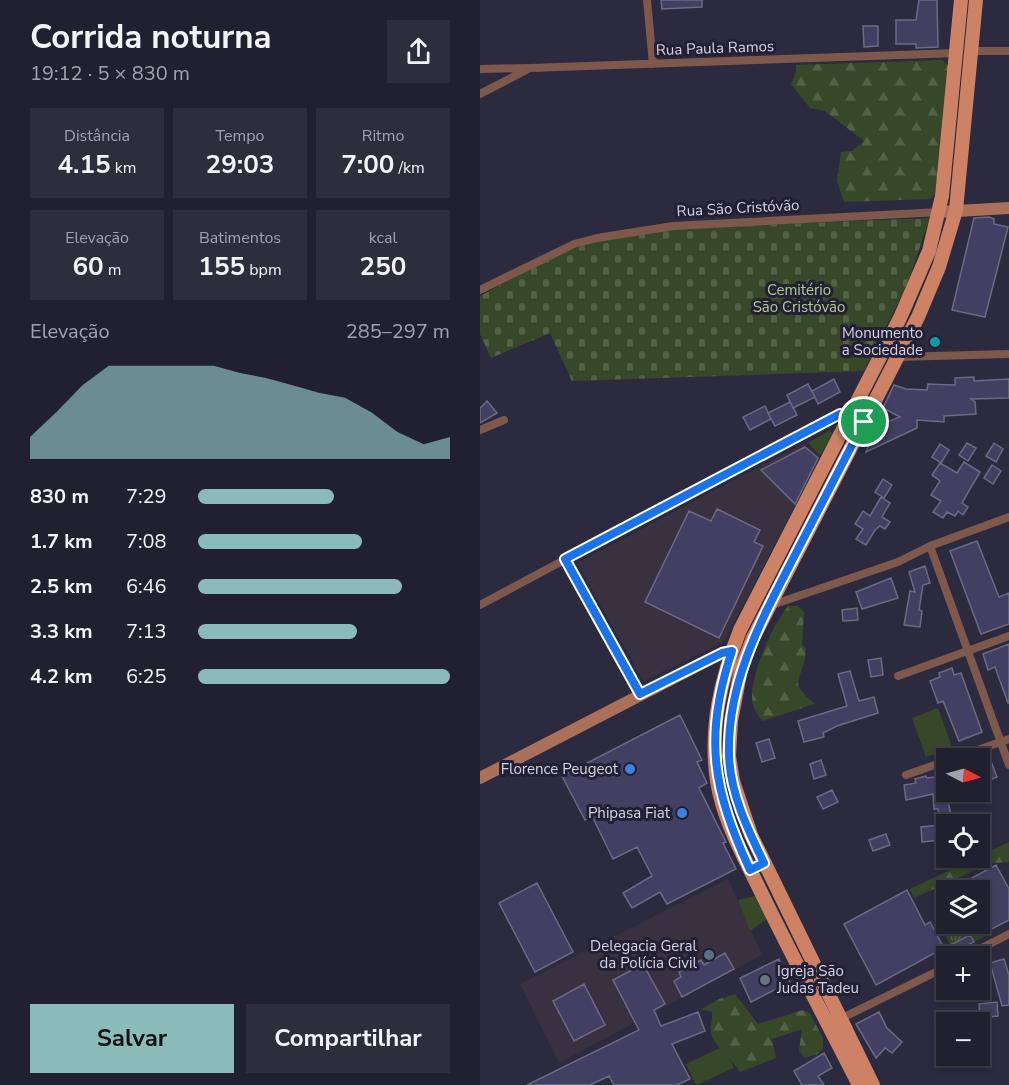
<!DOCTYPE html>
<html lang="pt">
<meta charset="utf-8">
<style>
body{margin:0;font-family:"Nunito Sans",sans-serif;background:#2d2d3b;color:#f1f3f6;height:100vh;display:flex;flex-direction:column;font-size:22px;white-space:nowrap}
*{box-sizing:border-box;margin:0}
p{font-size:20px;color:#a2a3aa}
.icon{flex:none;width:33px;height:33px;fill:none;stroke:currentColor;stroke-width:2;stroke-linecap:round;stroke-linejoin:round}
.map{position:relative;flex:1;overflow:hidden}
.panel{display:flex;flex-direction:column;background:#21202f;width:480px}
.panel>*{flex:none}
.needle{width:39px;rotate:96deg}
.controls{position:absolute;left:456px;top:748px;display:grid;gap:12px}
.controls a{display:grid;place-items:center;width:54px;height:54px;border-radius:0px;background:#21202f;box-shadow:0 3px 9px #0003,0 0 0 2px #3e3e4b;font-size:30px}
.pin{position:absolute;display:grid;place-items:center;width:51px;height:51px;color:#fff;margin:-26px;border:3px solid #fff;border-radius:50%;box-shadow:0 2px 6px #0007}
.round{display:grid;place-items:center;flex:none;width:63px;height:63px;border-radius:0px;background:#2d2d3b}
.overview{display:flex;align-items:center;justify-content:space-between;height:102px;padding:0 30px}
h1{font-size:33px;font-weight:700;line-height:45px}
.figures{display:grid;grid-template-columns:repeat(3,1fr);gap:9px;height:102px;padding:6px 30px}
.figures div{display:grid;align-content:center;border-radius:0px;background:#2d2d3b;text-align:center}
.figures b{font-size:26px;font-weight:700}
.figures small{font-size:16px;font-weight:400}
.figures p{font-size:16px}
.chart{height:168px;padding:12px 30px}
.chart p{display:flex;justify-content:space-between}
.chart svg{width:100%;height:108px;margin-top:6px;fill:#8bbbb9;opacity:.7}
.primary-button{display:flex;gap:12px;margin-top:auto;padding:12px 30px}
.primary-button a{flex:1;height:69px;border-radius:0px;background:#8bbbb9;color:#111;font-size:24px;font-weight:700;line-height:69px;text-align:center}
.primary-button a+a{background:#2d2d3b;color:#f1f3f6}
ul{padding:0 30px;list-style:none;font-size:20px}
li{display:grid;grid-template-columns:96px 72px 1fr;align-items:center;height:45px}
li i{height:15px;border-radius:8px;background:#8bbbb9}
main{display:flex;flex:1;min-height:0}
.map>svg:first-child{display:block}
</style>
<main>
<section class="panel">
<div class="overview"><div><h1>Corrida noturna</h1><p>19:12 · 5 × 830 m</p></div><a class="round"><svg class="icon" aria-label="share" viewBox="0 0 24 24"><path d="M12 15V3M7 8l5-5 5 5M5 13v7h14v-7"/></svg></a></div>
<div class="figures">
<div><p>Distância</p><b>4.15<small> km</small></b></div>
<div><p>Tempo</p><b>29:03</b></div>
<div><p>Ritmo</p><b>7:00<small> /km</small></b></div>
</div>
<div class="figures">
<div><p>Elevação</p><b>60<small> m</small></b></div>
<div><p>Batimentos</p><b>155<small> bpm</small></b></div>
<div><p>kcal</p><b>250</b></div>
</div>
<div class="chart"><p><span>Elevação</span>285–297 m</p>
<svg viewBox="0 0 160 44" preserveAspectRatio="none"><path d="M0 44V35L10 25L20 14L30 6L40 6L50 6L60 6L70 6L80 9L90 11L100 14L110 17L120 19L130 25L140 33L150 38L160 35V44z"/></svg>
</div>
<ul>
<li><b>830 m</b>7:29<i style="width:54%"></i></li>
<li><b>1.7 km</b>7:08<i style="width:65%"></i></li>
<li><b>2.5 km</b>6:46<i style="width:81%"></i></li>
<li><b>3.3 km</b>7:13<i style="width:63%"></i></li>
<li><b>4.2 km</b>6:25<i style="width:100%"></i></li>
</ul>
<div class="primary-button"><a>Salvar</a><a>Compartilhar</a></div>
</section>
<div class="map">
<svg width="529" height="1085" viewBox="0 0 529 1085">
<defs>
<pattern id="forest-firs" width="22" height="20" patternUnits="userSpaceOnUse" patternTransform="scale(1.5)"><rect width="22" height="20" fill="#374828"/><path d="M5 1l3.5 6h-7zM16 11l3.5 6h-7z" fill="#536247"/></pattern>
<pattern id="cemetery-stones" width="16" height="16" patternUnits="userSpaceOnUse" patternTransform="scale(1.5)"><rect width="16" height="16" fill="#374828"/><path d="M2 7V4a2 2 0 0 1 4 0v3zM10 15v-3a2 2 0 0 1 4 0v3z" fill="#536247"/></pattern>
<pattern id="park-tufts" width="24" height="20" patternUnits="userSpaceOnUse" patternTransform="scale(1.5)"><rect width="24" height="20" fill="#374828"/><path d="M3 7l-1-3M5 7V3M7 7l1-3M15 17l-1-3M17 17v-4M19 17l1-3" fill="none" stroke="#536247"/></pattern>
</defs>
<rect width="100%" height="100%" fill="#2c2a3f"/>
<!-- commercial -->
<path fill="#393040" d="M 324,443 L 340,458 L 244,642 L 163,681 L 97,563 Z
M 248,879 L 282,955 L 79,1063 L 40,984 Z"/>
<!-- grass -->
<path fill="#374828" d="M 350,430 L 353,434 L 340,456 L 328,443 Z
M 458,708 L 472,747 L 446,757 L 432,718 Z
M 275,896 L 287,919 L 270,931 L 258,900 Z
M 244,1046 L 254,1068 L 216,1085 L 206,1064 Z"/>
<!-- forest -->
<path fill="url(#forest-firs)" d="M 462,60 L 469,66 L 455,194 L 450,199 L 364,202 L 357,181 L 361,152 L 372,151 L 384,141 L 345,111 L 330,108 L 311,84 L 316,72 L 316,65 Z
M 308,606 L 318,606 L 324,612 L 322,644 L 326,649 C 324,683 305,679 335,704 L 282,721 C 277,714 273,708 272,699 C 271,673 292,626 308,606 Z
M 529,842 L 529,862 L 510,863 L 434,898 L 430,889 Z
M 255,994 L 278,1024 L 323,1010 L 329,1012 L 343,1038 L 343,1049 L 336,1055 L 325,1058 L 319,1051 L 322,1029 L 292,1039 L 296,1058 L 260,1072 C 253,1060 232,1044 231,1032 C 230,1026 233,1019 232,1012 L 222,1009 L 239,999 Z"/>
<!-- cemetery -->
<path fill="url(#cemetery-stones)" d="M 450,218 L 426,287 L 384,371 L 92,381 L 70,333 L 11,358 L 0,334 L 0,296 L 85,251 L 116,242 L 201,228 Z"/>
<!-- park -->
<path fill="url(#park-tufts)" d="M 500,921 L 507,935 L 494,942 L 490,935 L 470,945 L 466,936 L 488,924 L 500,924 Z"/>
<!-- building -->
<path fill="#433f62" stroke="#6c6a83" stroke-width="1.5" d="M 181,0 L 222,0 L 222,7 L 182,9 Z
M 439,0 L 457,0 L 458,47 L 436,48 L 436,44 L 416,44 L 416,20 L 436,20 Z
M 383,26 L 398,26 L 398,46 L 384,47 Z
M 509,217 L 514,219 L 514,224 L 528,227 L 505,317 L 472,310 L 494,218 Z
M 494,377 L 494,381 L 529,379 L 529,398 L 491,399 L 495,402 L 496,414 L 464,416 L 464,422 L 437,420 L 437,428 L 386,452 L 396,426 L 420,417 L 403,408 L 414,385 L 426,389 L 447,390 L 448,384 L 475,385 L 475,378 Z
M 354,379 L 360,392 L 338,404 L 332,391 Z
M 328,384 L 335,397 L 313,408 L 307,395 Z
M 7,401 L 17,413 L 0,423 L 0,408 Z
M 310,402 L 317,415 L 295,426 L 288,413 Z
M 285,406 L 291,419 L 270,430 L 263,417 Z
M 487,443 L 496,448 L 488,461 L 479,455 Z
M 514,443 L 523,449 L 516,462 L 506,456 Z
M 460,444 L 469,450 L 461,463 L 452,457 Z
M 325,447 L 338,458 L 315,504 L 281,470 Z
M 484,462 L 500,472 L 482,503 L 488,507 L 483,515 L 478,511 L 475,516 L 467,512 L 463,518 L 453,512 L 461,501 L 451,495 L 460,481 L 452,475 L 460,463 L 477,473 Z
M 512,465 L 521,471 L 513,484 L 504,478 Z
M 403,479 L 412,485 L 404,498 L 395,492 Z
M 401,497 L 410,503 L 402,517 L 410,522 L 405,529 L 400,526 L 395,530 L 386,545 L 376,539 L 383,529 L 375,524 L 383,511 L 390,516 Z
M 237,509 L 280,530 L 274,542 L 283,546 L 239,638 L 165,602 L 209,511 L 231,521 Z
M 497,541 L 519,597 L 529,593 L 529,624 L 501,634 L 470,551 Z
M 445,566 L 450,583 L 443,585 L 439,610 L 442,611 L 440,627 L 424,625 L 430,591 L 435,592 L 429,572 Z
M 411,578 L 418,598 L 382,609 L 376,592 Z
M 377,608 L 378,620 L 363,621 L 362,610 Z
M 529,644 L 529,703 L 528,703 L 515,667 L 508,670 L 503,654 Z
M 401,658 L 403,675 L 391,677 L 388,660 Z
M 472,668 L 474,675 L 481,673 L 502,732 L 479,741 L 463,701 L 458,703 L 450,681 L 460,677 L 459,673 Z
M 370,671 L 379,701 L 394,697 L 398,713 L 357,726 L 343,733 L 344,737 L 324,742 L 318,721 L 367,706 L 358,674 Z
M 200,715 L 222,760 L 217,762 L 227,783 L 219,788 L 246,842 L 243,843 L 256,869 L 187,904 L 180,892 L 152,908 L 143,893 L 172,876 L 157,847 L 133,859 L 112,816 L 105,820 L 82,776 Z
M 289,739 L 295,758 L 282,762 L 276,743 Z
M 509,756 L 517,777 L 500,784 L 500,759 Z
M 341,760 L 346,775 L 334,779 L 330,764 Z
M 446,776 L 447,778 L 463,776 L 471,816 L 485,813 L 488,825 L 466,825 L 466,834 L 460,835 L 461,840 L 442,842 L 441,827 L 461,825 L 458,809 L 454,809 L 453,794 L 426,800 L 424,785 L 436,783 L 435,779 Z
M 352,790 L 358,802 L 343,809 L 337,797 Z
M 406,834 L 410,845 L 393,851 L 389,840 Z
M 516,865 L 529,889 L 529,920 L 506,932 L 500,920 L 508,916 L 500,901 L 500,887 L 492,891 L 468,891 Z
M 57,883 L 93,952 L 55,972 L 19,903 Z
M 427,890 L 445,925 L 450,922 L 464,948 L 396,985 L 364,924 Z
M 466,892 L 466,916 L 456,898 Z
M 490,935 L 494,942 L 474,952 L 470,945 Z
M 245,953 L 254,969 L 202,997 L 194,981 L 201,977 L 199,972 L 221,960 L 224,965 Z
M 299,959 L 310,982 L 271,1002 L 260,978 Z
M 524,959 L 529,975 L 529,1005 L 522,1006 L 510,963 Z
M 163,964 L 185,1004 L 174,1010 L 181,1026 L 218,1012 L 225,1031 L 192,1044 L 210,1079 L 197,1085 L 134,1085 L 129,1076 L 110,1085 L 47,1085 L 159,1030 L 133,980 Z
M 104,984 L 125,1025 L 94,1041 L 73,1001 Z
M 517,1002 L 518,1016 L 500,1018 L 499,1004 Z
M 399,1012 L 407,1028 L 422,1042 L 412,1053 L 405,1048 L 396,1058 L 376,1024 Z
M 344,1053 L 352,1068 L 338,1076 L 344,1085 L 322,1085 L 314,1071 Z"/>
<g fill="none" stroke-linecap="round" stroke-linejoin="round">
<!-- street -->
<path stroke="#7e594b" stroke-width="8" d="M 167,0 L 173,64
M 491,51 L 529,51
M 0,69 L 47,68
M 0,94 L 50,68 L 477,53
M 0,290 L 94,244 L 117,238 L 193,226 L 460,212
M 416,357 L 529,354
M 0,430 L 24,420
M 450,546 L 529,765
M 85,559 L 160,695
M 0,605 L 352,417 L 371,415
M 289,606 L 418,562 L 450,546 L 529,517
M 418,676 L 529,636
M 472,759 L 529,739
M 426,775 L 466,761
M 484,957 L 529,934
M 360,1019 L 466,967"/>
<!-- secondary -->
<path stroke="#aa705a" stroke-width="12" d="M 460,212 L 529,208
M 0,778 L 242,653 L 252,651"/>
<!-- primary -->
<path stroke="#cd8266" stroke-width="14" d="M 379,1085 C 346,1020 312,956 280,890 C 263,855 243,820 237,781 C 229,728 241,678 260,630 L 420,318 L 449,251 L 462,196 L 481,0
M 393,1085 L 271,835 L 253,781 L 249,756 L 251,721 L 261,669 L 273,638 L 438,317 L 459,267 L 476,210 L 496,0"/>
</g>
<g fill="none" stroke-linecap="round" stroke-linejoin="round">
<!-- route casing -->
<g stroke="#fff" stroke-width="12">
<path id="route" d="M 360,414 L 371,415 L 384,422 C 361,466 338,511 315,555 C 282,619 247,681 249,755 C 250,793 268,830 284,863 L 270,870 C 233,790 223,737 252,651 L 242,653 L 160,694 L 85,559 Z"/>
</g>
<!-- route -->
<use href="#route" stroke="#1a73e8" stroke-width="8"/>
</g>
<!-- markers -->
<circle fill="#0f9aa8" stroke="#232035" stroke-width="2" cx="455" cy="342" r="6"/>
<g fill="#3f7fe0" stroke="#232035" stroke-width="2">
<circle cx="150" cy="769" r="6"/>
<circle cx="202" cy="813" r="6"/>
</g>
<circle fill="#5c6f8a" stroke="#232035" stroke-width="2" cx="229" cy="955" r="6"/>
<circle fill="#6b7280" stroke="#232035" stroke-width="2" cx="285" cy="980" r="6"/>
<g text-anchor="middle" stroke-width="6" stroke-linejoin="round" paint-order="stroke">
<!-- street labels -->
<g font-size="15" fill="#d4d3e2" stroke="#232035">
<text transform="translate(235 48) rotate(-2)" y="5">Rua Paula Ramos</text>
<text transform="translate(258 208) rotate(-3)" y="5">Rua São Cristóvão</text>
</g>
<!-- park labels -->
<g font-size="15" fill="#adcd90" stroke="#232035">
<text x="319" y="295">Cemitério<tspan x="319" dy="17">São Cristóvão</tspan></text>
</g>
<!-- poi labels -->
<g font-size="15" fill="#d4d3e2" stroke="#232035" text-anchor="end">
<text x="443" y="338">Monumento<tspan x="443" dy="17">a Sociedade</tspan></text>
<text x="138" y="774">Florence Peugeot</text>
<text x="190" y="818">Phipasa Fiat</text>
<text x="217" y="951">Delegacia Geral<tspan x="217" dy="17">da Polícia Civil</tspan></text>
<text x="297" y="976" text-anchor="start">Igreja São<tspan x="297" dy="17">Judas Tadeu</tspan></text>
</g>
</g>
</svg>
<div class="controls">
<a><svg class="needle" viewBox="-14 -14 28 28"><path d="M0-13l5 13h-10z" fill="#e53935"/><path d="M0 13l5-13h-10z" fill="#a2a3aa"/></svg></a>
<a><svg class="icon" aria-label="locate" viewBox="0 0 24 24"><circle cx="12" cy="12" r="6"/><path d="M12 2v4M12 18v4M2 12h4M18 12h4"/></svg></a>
<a><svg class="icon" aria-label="layers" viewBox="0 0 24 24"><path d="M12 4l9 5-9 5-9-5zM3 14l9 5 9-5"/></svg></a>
<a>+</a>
<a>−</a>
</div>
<div class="pin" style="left:384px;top:422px;background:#1e9e55"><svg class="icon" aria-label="arrive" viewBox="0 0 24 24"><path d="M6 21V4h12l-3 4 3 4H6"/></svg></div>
</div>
</main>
